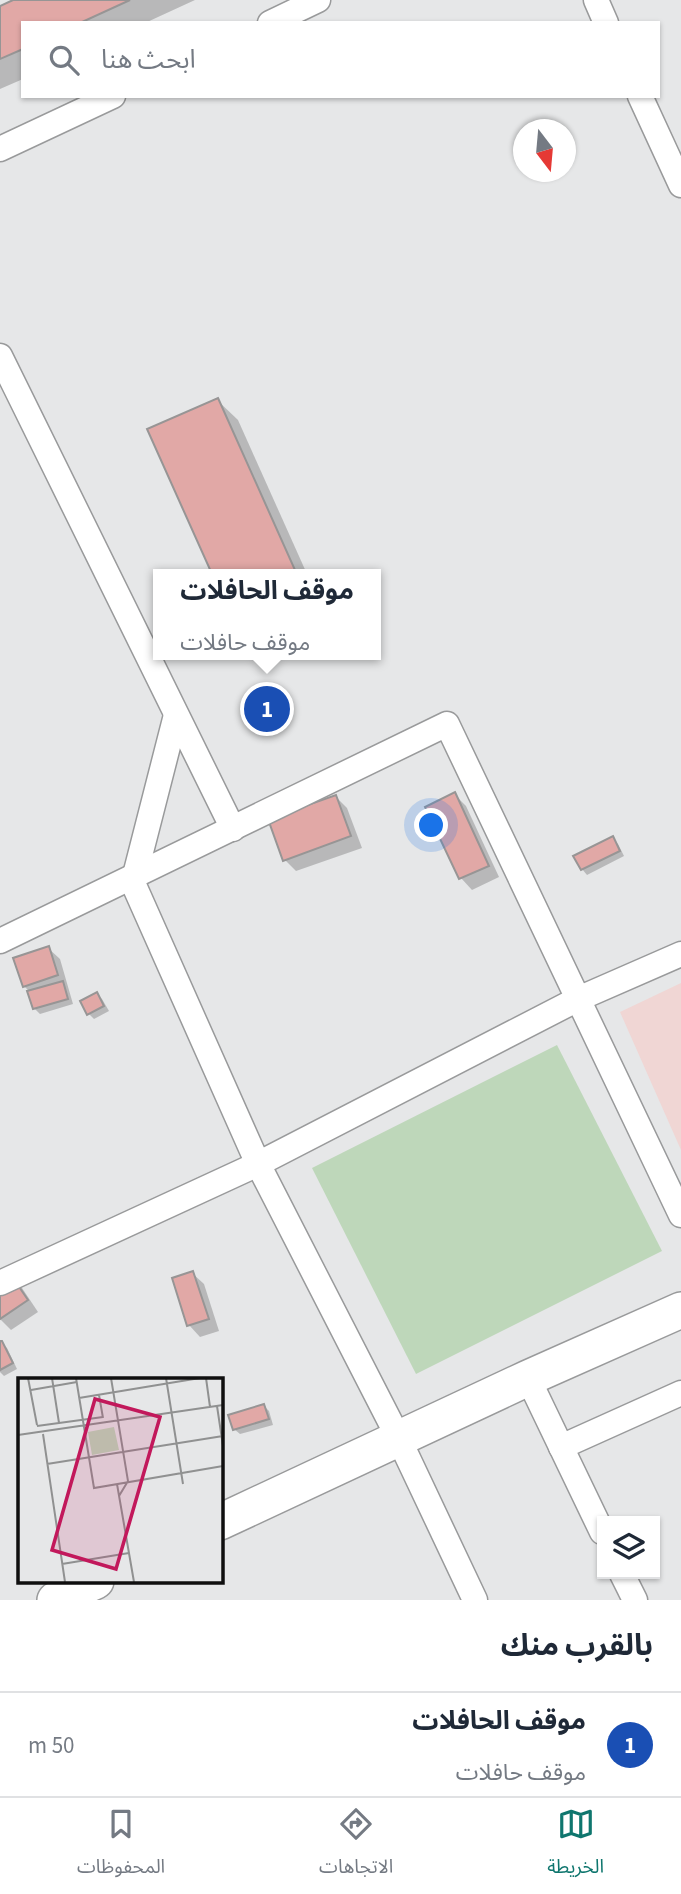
<!DOCTYPE html>
<html lang="ar">
<meta charset="utf-8">
<style>
:root{--surface:#fff;--page:#f2f2f3;--text:#1f2937;--muted:#747a83;--line:#e0e1e3;--accent:#0f766e}
body{margin:0;font-family:"Source Sans 3","Noto Sans Arabic",sans-serif;background:var(--page);color:var(--text);direction:rtl}
.controls{position:absolute;right:21px;bottom:21px;display:grid;overflow:hidden;border-radius:0px;box-shadow:0 2px 5px #0004}
.controls button{width:63px;height:63px;display:grid;place-items:center;padding:0;border:0;border-bottom:2px solid var(--line);background:var(--surface);color:var(--text);font:35px sans-serif}
.compass{position:absolute;left:513px;top:119px;width:63px;height:63px;border-radius:50%;background:var(--surface);box-shadow:0 2px 5px #0004;rotate:164deg}
.you{position:absolute;left:432px;top:826px;width:24px;height:24px;margin:-18px;border:5px solid #fff;border-radius:50%;background:#1a73e8;box-shadow:0 0 0 10px #1a73e833}
.badge{display:grid;place-items:center;width:46px;height:46px;border-radius:50%;background:var(--accent);color:#fff;font-size:23px;font-weight:700}
.pin{position:absolute;translate:-50% -50%;border:4px solid #fff;box-shadow:0 2px 7px #0006}
.popup{position:absolute;left:153px;top:569px;width:228px;height:91px;box-sizing:border-box;display:grid;place-content:center;border-radius:0px;background:var(--surface);filter:drop-shadow(0 2px 5px #0005);font-size:23px;white-space:nowrap;color:var(--muted)}
.popup b{font-size:26px;color:var(--text)}
.popup::after{content:'';position:absolute;left:50%;top:100%;margin-left:-14px;border:14px solid transparent;border-top-color:var(--surface)}
.list{margin:0;padding:0;list-style:none}
h2{display:flex;justify-content:space-between;align-items:center;height:91px;margin:0;padding:0 28px;font-size:30px}
h2 small{font-size:23px;font-weight:400;color:var(--muted)}
.list li{display:grid;grid-template-columns:46px 1fr auto;gap:21px;align-items:center;box-sizing:border-box;height:105px;padding:0 28px;border-top:2px solid var(--line)}
.list b{display:block;font-size:26px;white-space:nowrap}
.list p{margin:0;font-size:23px;white-space:nowrap;color:var(--muted)}
.list em{font-size:23px;font-style:normal;color:var(--muted)}
.icon{flex:none;width:38px;height:38px;fill:none;stroke:currentColor;stroke-width:2;stroke-linecap:round;stroke-linejoin:round}
.map{position:relative;flex:none;width:681px;height:1600px;overflow:hidden;direction:ltr}
.search{position:absolute;background:var(--surface);box-shadow:0 2px 5px #0004;left:21px;right:21px;top:21px;height:77px;display:flex;align-items:center;gap:18px;box-sizing:border-box;padding:0 24px;border-radius:0px;color:var(--muted);font-size:26px}
.sheet{height:196px;background:var(--surface)}
nav{display:flex;justify-content:space-around;align-items:center;box-sizing:border-box;height:98px;border-top:2px solid var(--line);background:var(--surface);font-size:19px;color:var(--muted)}
nav a{display:grid;justify-items:center;gap:4px}
nav .on{color:var(--accent)}
.map>svg:first-child{display:block}
.education{fill:#f0d6d4}
.green{fill:#bed7ba}
.shadow{fill:#0003}
.building{fill:#e1a8a6;stroke:#979595;stroke-width:2}
.lines{fill:none;stroke-linecap:round;stroke-linejoin:round}
.street-casing{stroke:#999a9b;stroke-width:27}
.secondary-casing{stroke:#999a9b;stroke-width:38}
.street{stroke:#fff;stroke-width:24}
.secondary{stroke:#fff;stroke-width:35}
.inset-road{fill:none;stroke:#909191;stroke-width:2}
.view{fill:#c2185b;fill-opacity:0.15;stroke:#c2185b;stroke-width:3.5}
.inset-edge{fill:none;stroke:#0f0f0f;stroke-width:3.5}
</style>
<div class="map">
<svg width="681" height="1600" viewBox="0 0 681 1600">
<rect width="100%" height="100%" fill="#e6e7e8"/>
<!-- education -->
<path class="education" d="M681 983V1150L620 1012Z"/>
<!-- green -->
<path class="green" d="M557 1045 662 1251 416 1374 312 1168Z"/>
<!-- shadow -->
<g class="shadow">
<path d="M18 0H195L145 23H23V79L0 89V8Z"/>
<path d="M217 400 238 420 307 574H214L149 430Z"/>
<path d="M454 794 466 806 499 877 472 890 461 878 427 807Z"/>
<path d="M336 797 347 808 362 848 296 871 285 860Z"/>
<path d="M612 839 618 844 624 856 587 875 582 869Z"/>
<path d="M48 948 60 959 73 1004 40 1014 34 1008 29 991 24 986Z"/>
<path d="M96 994 102 999 109 1011 94 1019 89 1014Z"/>
<path d="M192 1273 204 1284 219 1331 200 1337 189 1325Z"/>
<path d="M20 1285 38 1312 11 1330 0 1319Z"/>
<path d="M0 1343 7 1348 17 1369 4 1376 0 1372Z"/>
<path d="M264 1406 269 1411 273 1425 240 1434 234 1429Z"/>
</g>
<!-- building -->
<g class="building">
<path d="M13 0H130L80 23H23V49L0 59V6Z"/>
<path d="M218 398 295 570 287 574H212L147 429Z"/>
<path d="M455 792 489 866 459 879 425 807Z"/>
<path d="M336 795 351 836 283 861 268 819Z"/>
<path d="M613 836 620 851 581 870 573 856Z"/>
<path d="M49 946 58 975 23 987 13 958Z"/>
<path d="M63 981 68 999 33 1009 27 991Z"/>
<path d="M97 992 104 1006 87 1015 80 1001Z"/>
<path d="M193 1271 209 1319 187 1326 172 1278Z"/>
<path d="M9 1272 28 1300 0 1319V1278Z"/>
<path d="M0 1341H2L13 1363 0 1370Z"/>
<path d="M264 1404 269 1419 233 1430 228 1415Z"/>
</g>
<g class="lines">
<defs>
<g id="street">
<path d="M596 0 606 23"/>
<path d="M270 23 318 0"/>
<path d="M640 96 681 185"/>
<path d="M0 149 113 96"/>
<path d="M0 356 233 829"/>
<path d="M176 715 133 883 258 1164 398 1437 475 1600"/>
<path d="M0 941 447 724 681 1215"/>
<path d="M0 1283 258 1164 578 999 681 954"/>
<path d="M528 1378 602 1532"/>
<path d="M561 1447 681 1393"/>
<path d="M622 1574 635 1600"/>
</g>
<g id="secondary">
<path d="M220 1522 528 1378 681 1310"/>
<path d="M55 1600 96 1581"/>
</g>
</defs>
<!-- street casing -->
<use href="#street" class="street-casing"/>
<!-- secondary casing -->
<use href="#secondary" class="secondary-casing"/>
<!-- street -->
<use href="#street" class="street"/>
<!-- secondary -->
<use href="#secondary" class="secondary"/>
</g>
<!-- overview -->
<g transform="translate(18 1378)">
<rect width="205" height="205" fill="#e6e7e8"/>
<path d="M96 49 101 72 74 77 70 54Z" fill="#bed7ba"/>
<path class="inset-road" d="M10 0 19 47M34 0 41 45M58 0 76 110 205 88M93 0 110 103 101 118M148 0 165 106M188 0 192 29M13 12 59 4M81 17 85 40M61 20 182 0M199 28 205 68M19 48 85 39M25 56 47 204M0 57 205 27M29 86 205 58M99 106 116 204M44 186 111 175"/>
<path class="view" d="M77 21 142 39 98 191 34 172Z"/>
<rect width="205" height="205" class="inset-edge"/>
</g>
</svg>
<div class="controls">
<button><svg class="icon" aria-label="layers" viewBox="0 0 24 24"><path d="M12 4l9 5-9 5-9-5zM3 14l9 5 9-5"/></svg></button>
</div>
<svg class="compass" viewBox="-18 -18 36 36"><path d="M0-13l5 13h-10z" fill="#e53935"/><path d="M0 13l5-13h-10z" fill="#747a83"/></svg>
<div class="you"></div>
<div class="pin badge" style="left:267px;top:709px;background:#1a4fb4">1</div>
<div class="popup"><b>موقف الحافلات</b>موقف حافلات</div>
<div class="search"><svg class="icon" aria-label="search" viewBox="0 0 24 24"><circle cx="10" cy="10" r="6"/><path d="M15 15l6 6"/></svg>ابحث هنا</div>
</div>
<section class="sheet">
<h2>بالقرب منك<small></small></h2>
<ul class="list">
<li><span class="badge" style="background:#1a4fb4">1</span><div><b>موقف الحافلات</b><p>موقف حافلات</p></div><em>50 m</em></li>
</ul>
</section>
<nav>
<a class="on"><svg class="icon" aria-label="map" viewBox="0 0 24 24"><path d="M3 6l6-2 6 2 6-2v14l-6 2-6-2-6 2zM9 4v14M15 6v14"/></svg>الخريطة</a>
<a><svg class="icon" aria-label="directions" viewBox="0 0 24 24"><path d="M12 3l9 9-9 9-9-9zM9 14v-3h6M13 9l2 2-2 2"/></svg>الاتجاهات</a>
<a><svg class="icon" aria-label="saved" viewBox="0 0 24 24"><path d="M7 4h10v16l-5-4-5 4z"/></svg>المحفوظات</a>
</nav>
